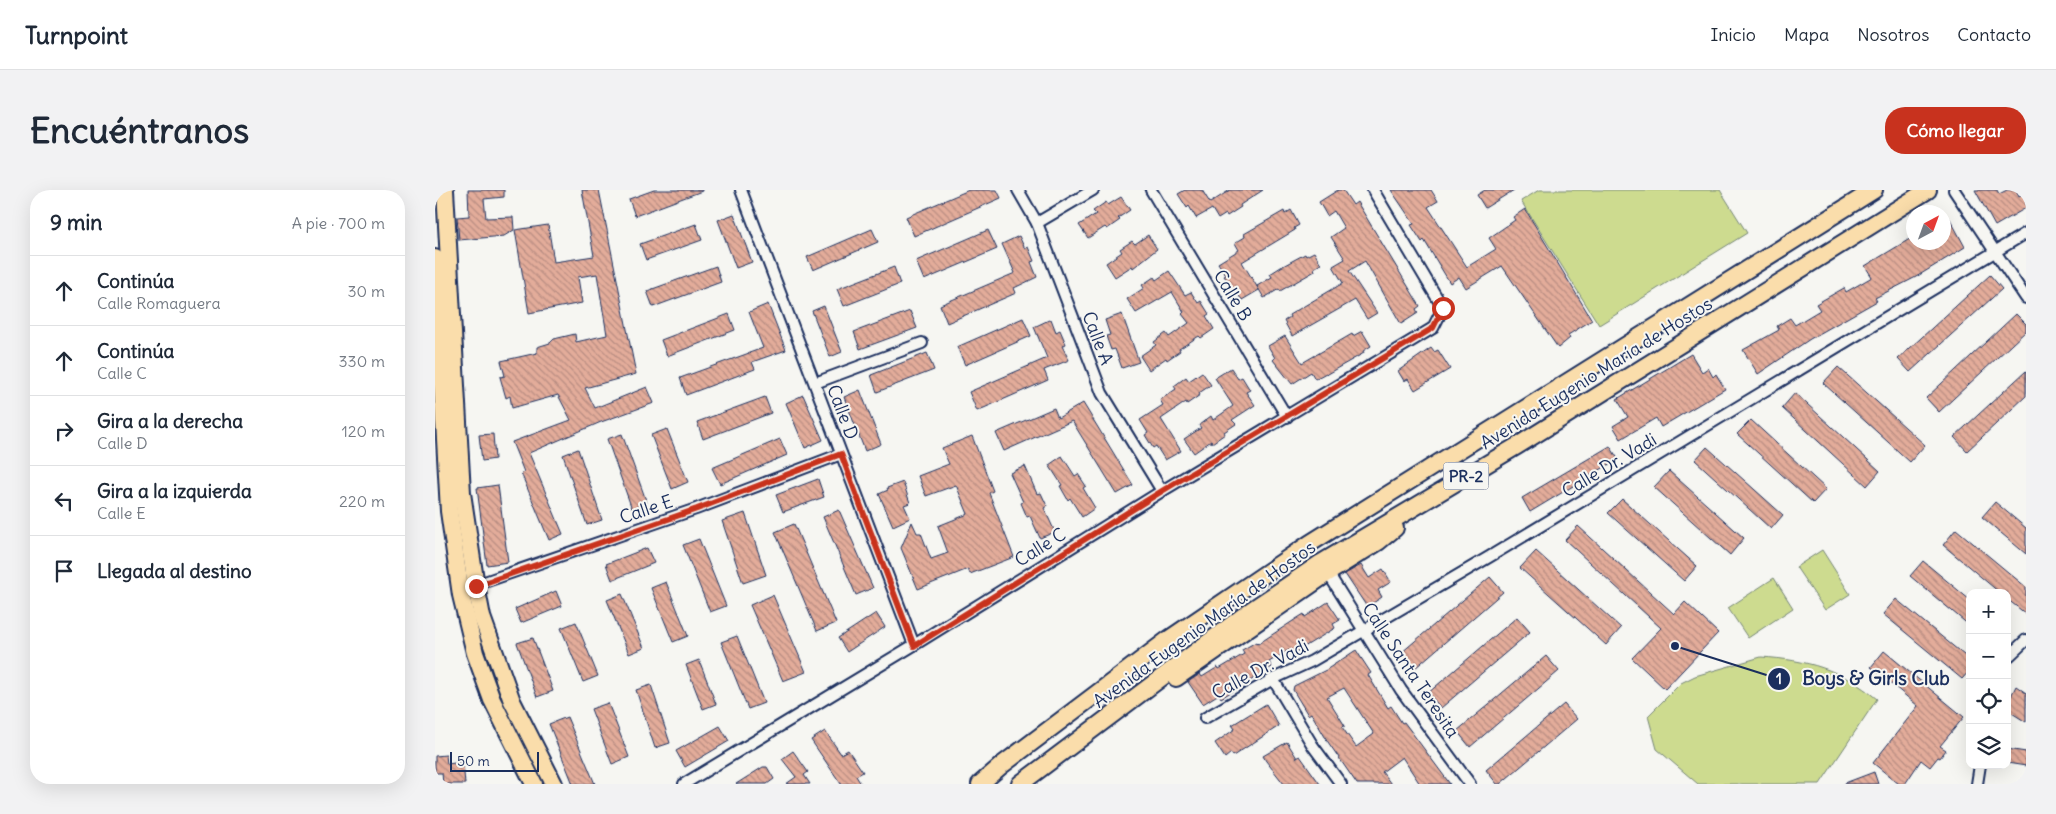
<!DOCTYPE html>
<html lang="es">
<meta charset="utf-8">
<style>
:root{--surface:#fff;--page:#f2f2f3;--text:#1f2937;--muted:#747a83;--line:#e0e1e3;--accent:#c8321e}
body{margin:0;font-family:Delius,sans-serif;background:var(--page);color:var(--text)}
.controls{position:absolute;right:15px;bottom:15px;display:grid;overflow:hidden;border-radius:10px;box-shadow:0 5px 20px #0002}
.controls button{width:45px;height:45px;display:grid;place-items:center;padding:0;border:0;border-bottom:1px solid var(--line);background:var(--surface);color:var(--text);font:25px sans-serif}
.compass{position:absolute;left:1471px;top:15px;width:45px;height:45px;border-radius:50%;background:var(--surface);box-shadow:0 5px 20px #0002;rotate:41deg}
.scale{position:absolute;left:15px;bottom:12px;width:89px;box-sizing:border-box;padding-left:5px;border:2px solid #1b2f5e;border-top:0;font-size:14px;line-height:18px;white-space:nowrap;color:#1b2f5e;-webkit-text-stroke:4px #f6f6f2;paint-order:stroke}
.stop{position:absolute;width:15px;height:15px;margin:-11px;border:4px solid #c8321e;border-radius:50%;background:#fff}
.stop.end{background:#c8321e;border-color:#fff;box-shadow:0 1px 5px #0008}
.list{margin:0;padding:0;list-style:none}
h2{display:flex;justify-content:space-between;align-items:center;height:65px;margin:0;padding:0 20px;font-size:21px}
h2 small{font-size:16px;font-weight:400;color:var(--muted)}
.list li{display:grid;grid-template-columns:32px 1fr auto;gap:15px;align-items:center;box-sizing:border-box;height:70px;padding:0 20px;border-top:1px solid var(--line)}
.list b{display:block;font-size:19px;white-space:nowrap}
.list p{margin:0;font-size:16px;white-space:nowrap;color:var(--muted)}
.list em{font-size:16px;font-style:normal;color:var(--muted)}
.icon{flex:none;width:28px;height:28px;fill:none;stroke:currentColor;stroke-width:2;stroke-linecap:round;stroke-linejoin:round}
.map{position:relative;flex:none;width:1591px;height:594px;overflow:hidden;border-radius:20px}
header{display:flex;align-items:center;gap:30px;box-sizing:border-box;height:70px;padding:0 25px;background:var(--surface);border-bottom:1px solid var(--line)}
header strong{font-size:24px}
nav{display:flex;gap:28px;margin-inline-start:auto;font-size:18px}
.intro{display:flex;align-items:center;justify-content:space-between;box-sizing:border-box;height:120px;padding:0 30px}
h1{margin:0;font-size:35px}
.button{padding:12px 22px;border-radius:20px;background:var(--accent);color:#fff;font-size:18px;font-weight:700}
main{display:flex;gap:30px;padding:0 30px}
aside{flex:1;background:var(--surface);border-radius:20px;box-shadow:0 5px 20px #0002}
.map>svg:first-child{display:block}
.green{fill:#cddb8f;stroke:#748576}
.building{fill:url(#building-back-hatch);stroke:#1b2f5e;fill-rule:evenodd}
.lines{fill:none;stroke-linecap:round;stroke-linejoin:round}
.minor-casing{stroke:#1b2f5e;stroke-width:14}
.primary-casing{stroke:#1b2f5e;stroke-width:20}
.trunk-casing{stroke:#1b2f5e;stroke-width:20}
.minor{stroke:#f6f6f2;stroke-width:10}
.primary{stroke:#faddab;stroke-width:16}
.trunk{stroke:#faddab;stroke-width:16}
.route{stroke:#c8321e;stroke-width:6}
.labels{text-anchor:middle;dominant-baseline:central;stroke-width:4;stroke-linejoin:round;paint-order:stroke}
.shield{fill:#f6f6f2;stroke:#5d6b8a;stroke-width:1}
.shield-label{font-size:16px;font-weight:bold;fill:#1b2f5e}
.street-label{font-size:18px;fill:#1b2f5e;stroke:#f6f6f2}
.leader{fill:none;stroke:#1b2f5e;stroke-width:2}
.callout-dot{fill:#1b2f5e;stroke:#f6f6f2;stroke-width:2}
.mark-label{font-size:15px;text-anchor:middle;font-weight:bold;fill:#fff}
.callout-label{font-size:19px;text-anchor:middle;font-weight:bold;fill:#1b2f5e;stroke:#f6f6f2;stroke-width:4;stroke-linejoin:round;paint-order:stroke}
</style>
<header>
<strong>Turnpoint</strong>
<nav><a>Inicio</a><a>Mapa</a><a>Nosotros</a><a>Contacto</a></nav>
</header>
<div class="intro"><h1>Encuéntranos</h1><a class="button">Cómo llegar</a></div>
<main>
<aside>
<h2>9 min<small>A pie · 700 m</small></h2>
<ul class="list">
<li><svg class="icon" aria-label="ahead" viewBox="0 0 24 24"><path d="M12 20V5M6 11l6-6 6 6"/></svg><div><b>Continúa</b><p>Calle Romaguera</p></div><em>30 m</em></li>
<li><svg class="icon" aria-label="ahead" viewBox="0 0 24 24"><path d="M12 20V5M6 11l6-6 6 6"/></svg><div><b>Continúa</b><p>Calle C</p></div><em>330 m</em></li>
<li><svg class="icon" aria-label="right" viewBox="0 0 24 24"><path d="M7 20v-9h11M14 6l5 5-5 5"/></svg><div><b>Gira a la derecha</b><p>Calle D</p></div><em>120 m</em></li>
<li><svg class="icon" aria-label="left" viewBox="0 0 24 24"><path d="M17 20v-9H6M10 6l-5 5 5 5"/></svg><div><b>Gira a la izquierda</b><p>Calle E</p></div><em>220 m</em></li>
<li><svg class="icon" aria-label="arrive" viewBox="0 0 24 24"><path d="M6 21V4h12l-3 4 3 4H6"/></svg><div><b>Llegada al destino</b></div></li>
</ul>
</aside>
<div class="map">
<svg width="1591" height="594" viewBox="0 0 1591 594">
<defs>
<pattern id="building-back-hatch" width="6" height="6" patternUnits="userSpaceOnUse" patternTransform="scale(1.25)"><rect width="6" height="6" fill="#e3ac9a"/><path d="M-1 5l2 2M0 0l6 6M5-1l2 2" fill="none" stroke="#b78c81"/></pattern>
</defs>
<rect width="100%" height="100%" fill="#f6f6f2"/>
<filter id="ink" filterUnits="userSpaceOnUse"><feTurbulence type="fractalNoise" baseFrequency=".02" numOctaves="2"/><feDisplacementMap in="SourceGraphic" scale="10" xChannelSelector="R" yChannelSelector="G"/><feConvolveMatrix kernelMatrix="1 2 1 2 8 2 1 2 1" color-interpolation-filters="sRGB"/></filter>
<g filter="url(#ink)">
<!-- green -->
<g class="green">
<path d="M1104 0H1285L1312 43 1164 135 1086 11Z"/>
<path d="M1387 360 1415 404 1390 420 1361 377Z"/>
<path d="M1339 388 1358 418 1313 448 1293 418Z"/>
<path d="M1326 467C1372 470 1406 479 1442 509L1385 594H1263L1222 559 1213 526 1246 493 1260 486Z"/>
</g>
<!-- building -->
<g class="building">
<path d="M33 0H69V7L49 9 51 28 78 27 79 40 69 46 24 50 22 27 34 26Z"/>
<path d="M147 0H164L201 184 150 198 160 218 212 197 219 213 166 232 94 263 128 344 114 350 86 283 89 282 77 252 136 230 123 205 77 218 75 206 71 208 65 187 70 186 66 171 102 163V157L115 153 119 149 140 144 141 152 172 145 162 84 143 87 147 113 94 123 80 40 113 35 119 72 159 66Z"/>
<path d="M219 0H267V1L200 26 194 9Z"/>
<path d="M534 0H562L566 8 479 46 471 27Z"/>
<path d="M750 0H767L775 13 795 0H828L805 15 806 17 792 26 791 24 783 29 777 19 761 28 754 16 752 18 743 4Z"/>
<path d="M903 0H908L918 15 922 12 985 116 981 119 983 123 966 134 930 71 914 81 942 123 932 129 920 110 857 146 849 131 855 127 854 125 908 93 898 76 910 69 896 47 909 38 899 21 892 26 884 12Z"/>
<path d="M956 0H996L1003 11 993 17 1032 77 1061 59 1054 48 1080 30 1078 27 1090 19 1157 130 1133 145 1135 148 1123 158 1067 76 1031 98 1024 87 1015 93 989 50 987 52 976 35 979 34Z"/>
<path d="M1050 0H1079L1050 18 1042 5Z"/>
<path d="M1540 0H1562L1564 4 1572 0H1581L1584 6 1591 2V18L1560 36Z"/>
<path d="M686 7 695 20 683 28 685 30 672 39 670 37 653 48 644 35 661 24 658 21 671 12 673 15Z"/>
<path d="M856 20 864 35 859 38 860 40 807 72 824 100 807 110 789 86 791 85 783 73 804 60 800 53 810 47 809 44 849 21 850 24Z"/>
<path d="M299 24 317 72 301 78 283 30Z"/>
<path d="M1515 29 1530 57 1481 87 1440 108 1442 111 1375 149 1323 184 1308 160 1344 140 1342 136 1355 128 1360 135 1385 120 1381 114 1409 98 1411 102 1437 87 1430 76 1478 47V52H1508V33Z"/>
<path d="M261 34 267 50 211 70 205 54Z"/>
<path d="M437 39 443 52 378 80 372 67Z"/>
<path d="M553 40 562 59 489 90 481 71Z"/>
<path d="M713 45 722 59 698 78 697 76 680 87 671 73 687 62 685 59 697 51 700 54Z"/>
<path d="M584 46 590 59 593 57 599 71 596 72 602 87 579 98 581 103 512 133 505 115 580 83 567 54Z"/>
<path d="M879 62 886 74 879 78 880 81 845 101 844 99 829 108 822 96 837 87 835 84 846 77 870 64 871 66Z"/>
<path d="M281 76 286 92 218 117 212 101Z"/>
<path d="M459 77 465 94 409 116 402 99Z"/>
<path d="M734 81 750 105 756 102 763 113 766 111 774 124 771 126 779 139 766 148 764 146 744 159 745 161 732 170 731 168 714 180 705 166 721 155 719 152 731 143 734 147 754 133 747 124 749 122 737 102 701 123 692 109 709 98 707 95 719 87 721 90Z"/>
<path d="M1555 85 1567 99 1475 182 1463 169Z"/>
<path d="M333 114 351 160 317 172 320 179 251 205 245 188 328 158 314 122Z"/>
<path d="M389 116 407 162 395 167 377 121Z"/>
<path d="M475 121 482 138 425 159 419 142Z"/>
<path d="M294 124 300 140 232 166 226 150Z"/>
<path d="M687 124 704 172 687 178 680 159 676 160 671 146 675 145 670 130Z"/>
<path d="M1581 124 1591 134V141L1504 222 1491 208Z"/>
<path d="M588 128 596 146 530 175 522 157Z"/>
<path d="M616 129 621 142 625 140 631 154 627 156 634 170 609 180 613 190 542 221 534 202 612 168 599 137Z"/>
<path d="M927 141 936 156 928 161 929 163 892 184 891 183 880 189 876 182 857 194 838 170 840 168 833 156 850 146 867 173 917 144 918 146Z"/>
<path d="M996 158 999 162 1003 160 1015 179 980 200 973 189 969 191 963 181Z"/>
<path d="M492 163 499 180 442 202 436 185Z"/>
<path d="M1256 164 1267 182 1273 178 1278 187 1281 184 1290 199 1226 237 1221 228 1186 249 1178 236 1193 227 1182 209Z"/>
<path d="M1403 177 1490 255 1475 272 1388 193Z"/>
<path d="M796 178 803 189 807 187 815 200 811 202 820 215 797 230 801 234 789 242 790 244 777 253 776 251 759 263 749 249 766 238 764 235 776 226 778 230 798 216 780 188Z"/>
<path d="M1591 181V206L1532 261 1519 247Z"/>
<path d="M767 182 776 195 764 203 765 205 752 214 751 212 726 229 746 261 730 270 721 256 718 258 710 245 713 243 705 230 728 215 725 210 741 199 739 196 751 187 754 191Z"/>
<path d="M425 200 446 254 430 261 409 207Z"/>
<path d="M1360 203 1445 281 1432 296 1347 218Z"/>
<path d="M368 205 388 250 370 258 351 213Z"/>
<path d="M330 207 336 223 268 249 262 232Z"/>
<path d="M648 213 698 295 682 304 637 231 569 261 561 243 619 218 623 228Z"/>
<path d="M1316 230 1391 299 1378 313 1302 244Z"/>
<path d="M232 239 253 292 237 299 216 245Z"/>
<path d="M58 244 60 269 47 271 44 245Z"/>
<path d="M187 244 212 313 197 319 172 249Z"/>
<path d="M537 246 558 301 554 303 579 367 535 384 533 379 483 399 466 358 477 332 482 343H486L496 369 513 363 503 336 533 324 521 295 491 306 483 286 514 274 507 258Z"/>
<path d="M345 249 352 265 285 294 277 278Z"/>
<path d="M1175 256 1183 269 1095 322 1087 308Z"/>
<path d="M1272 257 1348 325 1336 339 1260 270Z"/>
<path d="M143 259 167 330 152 335 128 265Z"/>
<path d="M627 266 640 286 643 284 651 296 648 298 660 318 647 327 635 308 633 310 625 296 627 295 614 275Z"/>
<path d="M590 276 602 304 606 303 612 316 609 318 620 342 605 348 595 326 592 327 586 313 588 312 575 283Z"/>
<path d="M1234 281 1309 348 1295 365 1219 297Z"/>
<path d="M383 289 389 307 348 322 341 305Z"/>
<path d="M468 292 475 313 469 315 475 328 458 336 444 304 453 300 452 298Z"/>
<path d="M63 295 73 372 52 375 42 298Z"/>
<path d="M1187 309 1262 376 1249 391 1173 323Z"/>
<path d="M1560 312 1591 338V364L1547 327Z"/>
<path d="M404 320 438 398 421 405 388 327Z"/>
<path d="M310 323 331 385 308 393 287 331Z"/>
<path d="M359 334 401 433 382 441 340 342Z"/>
<path d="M1143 336 1239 424 1250 412 1283 443 1230 499 1197 468 1226 438 1130 350Z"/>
<path d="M1521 339 1591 397V424L1572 409V403H1565L1508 355Z"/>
<path d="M264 349 291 416 275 422 248 355Z"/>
<path d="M212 358 219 373 177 390 171 374Z"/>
<path d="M1101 361 1186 438 1171 455 1085 378Z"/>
<path d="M1488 371 1535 410V436L1475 386Z"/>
<path d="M926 375 934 388 948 379 956 392 943 400 947 407 932 417 910 384Z"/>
<path d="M1055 387 1068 402 979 479 966 463Z"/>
<path d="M231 392 253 446 238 452 216 398Z"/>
<path d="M121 401 127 416 86 433 80 419Z"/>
<path d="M187 404 209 458 194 464 172 410Z"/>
<path d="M338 405 371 482 348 491 315 415Z"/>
<path d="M1461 409 1535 470V480L1527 489 1448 424Z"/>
<path d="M893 412 905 430 898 434 900 438 856 465 854 460 834 472 837 477 818 489 786 508 784 504 768 514 753 492 765 484 767 487 783 477 784 479 809 464 807 460 821 452 823 454 861 429 869 424 870 427Z"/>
<path d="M441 423 450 437 412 462 403 448Z"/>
<path d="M1082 427 1095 442 1006 518 993 503Z"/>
<path d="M141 432 163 486 148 492 126 438Z"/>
<path d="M302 446 329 513 313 519 286 452Z"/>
<path d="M98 448 118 501 102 507 82 453Z"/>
<path d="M921 460 936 483 933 485 953 518 956 516 967 533 969 532 975 540 1015 594H985L967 567 947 582 956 594H922L893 552 876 523 873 525 858 500 859 496 891 480ZM909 498 939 544 921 557 907 537 910 536 892 507Z"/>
<path d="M1449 461 1529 527 1505 556 1511 560 1505 568 1503 567 1495 577 1486 570 1470 594H1464L1438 573 1483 516 1436 477Z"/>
<path d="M1111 466 1124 481 1035 557 1022 541Z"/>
<path d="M264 470 281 514 268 519 251 475Z"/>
<path d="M216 495 235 553 220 558 201 500Z"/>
<path d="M1581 496 1591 503V532L1572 520 1573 512Z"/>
<path d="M173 513 194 567 177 574 156 519Z"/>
<path d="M831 514 844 536 798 566 796 563 790 568 780 553 800 539 797 535Z"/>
<path d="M1129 514 1142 529 1065 594H1062L1051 580Z"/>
<path d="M132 527 160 594H138L114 534Z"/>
<path d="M285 536 294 551 250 577 241 561Z"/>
<path d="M390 541 406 564 413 560 428 582 421 586 426 594H406L376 550Z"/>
<path d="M852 552 862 568 865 566 885 594H849L831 571 828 566Z"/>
<path d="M1572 559 1591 562V576L1572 573Z"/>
<path d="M358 561 373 582 369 585 375 594H351L361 587 347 569Z"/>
<path d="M11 565 12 574 28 572 30 594H8L7 583H0V566Z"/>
<path d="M328 577H332L339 589 332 594H301Z"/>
<path d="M1439 582 1443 594H1410V593Z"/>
</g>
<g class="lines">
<defs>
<g id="minor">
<path d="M306 0 479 455"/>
<path d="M583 0 602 33 667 203 727 301"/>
<path d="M716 0 852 227"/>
<path d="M1519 0 1591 108"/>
<path d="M602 33 658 0"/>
<path d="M380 193 487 153"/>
<path d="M893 383 966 500 1035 594"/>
<path d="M35 397 261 319 406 264"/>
<path d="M1572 468 1591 450"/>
<path d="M838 489 878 556 906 594"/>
<path d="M770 528 838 489 877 471 1054 367 1591 43"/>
<path d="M249 594 479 455 727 301 998 138 1008 118 938 0"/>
<path d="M1542 594 1545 575"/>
</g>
<g id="primary">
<path d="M10 0 27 303 41 396 47 427 77 511 119 594"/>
<path d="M0 68 14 321 26 405 40 463 57 510 99 594"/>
</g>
<g id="trunk">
<path d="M741 488 893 383 943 352 960 338"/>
<path d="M545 594 567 575 734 449 874 354 1439 0"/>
<path d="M585 594 815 421 886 373 1082 256 1493 0"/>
</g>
</defs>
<!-- minor casing -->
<use href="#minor" class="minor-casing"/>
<!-- primary casing -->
<use href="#primary" class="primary-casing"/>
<!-- trunk casing -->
<use href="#trunk" class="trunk-casing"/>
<!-- minor -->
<use href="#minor" class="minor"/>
<!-- primary -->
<use href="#primary" class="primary"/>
<!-- trunk -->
<use href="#trunk" class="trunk"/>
</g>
</g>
<g class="lines" filter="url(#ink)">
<!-- route -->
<path class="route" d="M41 396 262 319 406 264 479 456 727 301 998 138 1008 118"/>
</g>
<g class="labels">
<!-- shield labels -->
<rect class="shield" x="1008.5" y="272.5" width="45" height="27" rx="4"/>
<g class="shield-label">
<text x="1031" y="286">PR-2</text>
</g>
<!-- street labels -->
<g class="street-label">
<text transform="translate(798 105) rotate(59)">Calle B</text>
<text transform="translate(663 148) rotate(69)">Calle A</text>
<text transform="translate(1161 183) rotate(-32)">Avenida Eugenio María de Hostos</text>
<text transform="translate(408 222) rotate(69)">Calle D</text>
<text transform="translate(1174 275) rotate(-31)">Calle Dr. Vadi</text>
<text transform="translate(211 319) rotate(-19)">Calle E</text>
<text transform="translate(605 357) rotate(-32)">Calle C</text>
<text transform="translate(769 434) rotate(-36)">Avenida Eugenio María de Hostos</text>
<text transform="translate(825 479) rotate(-28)">Calle Dr. Vadi</text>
<text transform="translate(976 480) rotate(56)">Calle Santa Teresita</text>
</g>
</g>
<!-- callouts -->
<path class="leader" d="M1240 456L1344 489"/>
<g class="callout-dot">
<circle cx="1240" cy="456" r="5"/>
<circle cx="1344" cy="489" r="12"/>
</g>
<g class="mark-label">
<text x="1344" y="494">1</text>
</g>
<g class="callout-label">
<text x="1441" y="495">Boys &amp; Girls Club</text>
</g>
</svg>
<div class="controls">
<button>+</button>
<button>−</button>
<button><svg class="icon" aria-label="locate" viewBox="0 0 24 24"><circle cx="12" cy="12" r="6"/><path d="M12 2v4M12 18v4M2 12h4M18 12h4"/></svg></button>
<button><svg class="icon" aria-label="layers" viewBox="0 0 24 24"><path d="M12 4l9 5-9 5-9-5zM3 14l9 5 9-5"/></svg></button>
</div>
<svg class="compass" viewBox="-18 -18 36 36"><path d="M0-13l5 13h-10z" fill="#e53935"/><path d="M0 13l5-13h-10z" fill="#747a83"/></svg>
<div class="scale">50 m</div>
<div class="stop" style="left:1008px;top:118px"></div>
<div class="stop end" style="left:41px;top:396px"></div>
</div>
</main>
